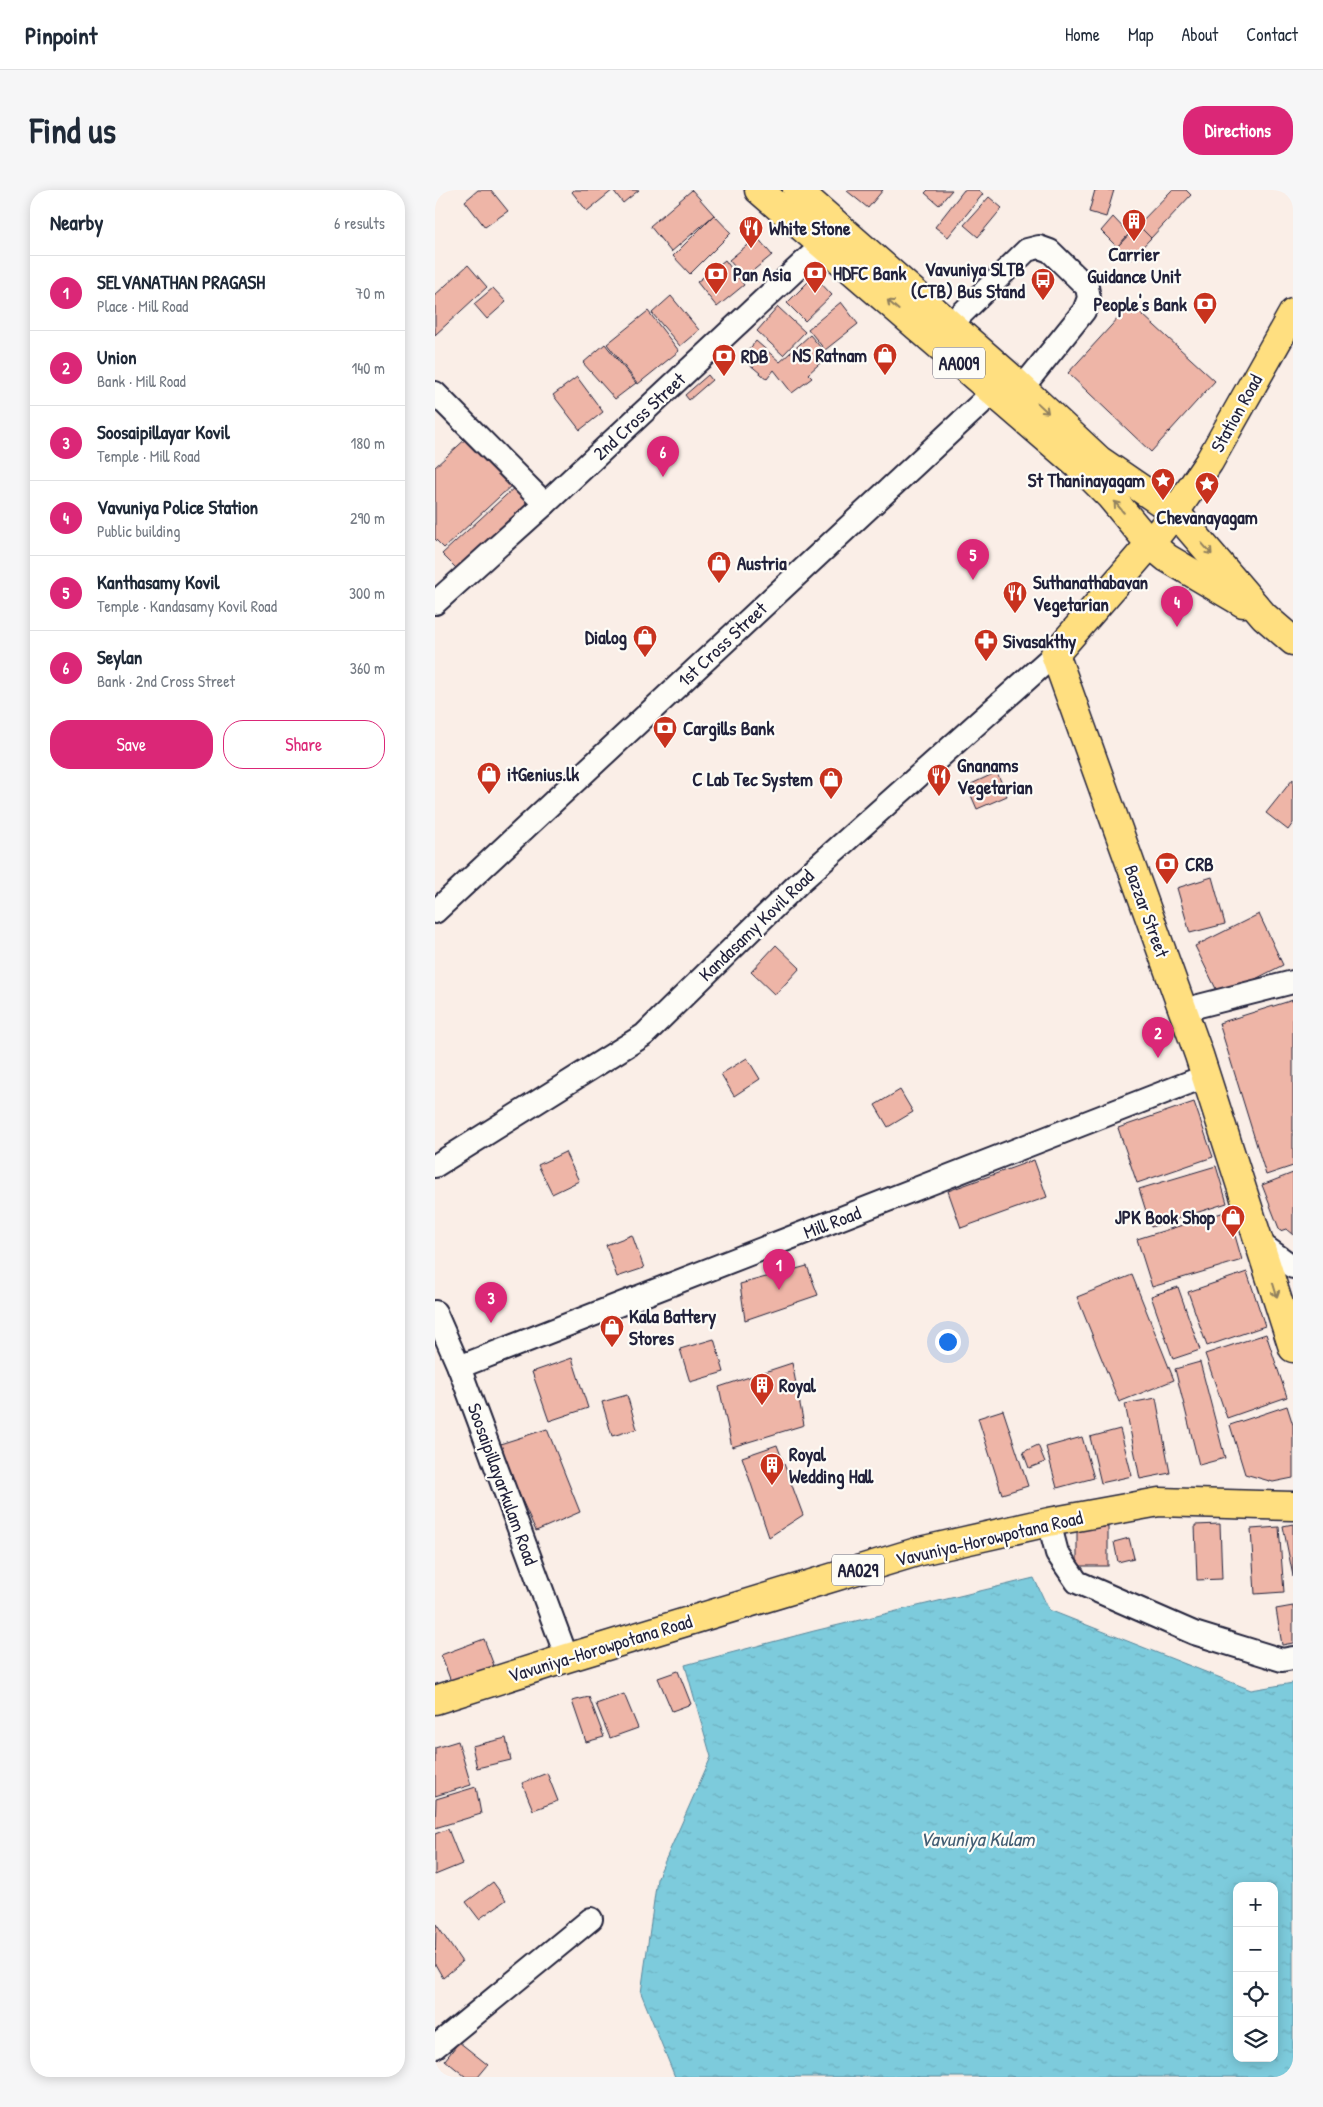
<!DOCTYPE html>
<meta charset="utf-8">
<style>
:root{--surface:#fff;--page:#f6f6f7;--text:#1f2937;--muted:#747a83;--line:#e0e1e3;--accent:#db2777}
body{margin:0;font-family:"Patrick Hand",sans-serif;background:var(--page);color:var(--text)}
.controls{position:absolute;right:15px;bottom:15px;display:grid;overflow:hidden;border-radius:10px;box-shadow:0 2px 12px #0003}
.controls button{width:45px;height:45px;display:grid;place-items:center;padding:0;border:0;border-bottom:1px solid var(--line);background:var(--surface);color:var(--text);font:25px sans-serif}
.you{position:absolute;left:512px;top:1151px;width:18px;height:18px;margin:-12px;border:4px solid #fff;border-radius:50%;background:#1a73e8;box-shadow:0 0 0 8px #1a73e833}
.badge{display:grid;place-items:center;width:32px;height:32px;border-radius:50%;background:var(--accent);color:#fff;font-size:16px;font-weight:700}
.pin{position:absolute;translate:-50% -41px;filter:drop-shadow(0 1px 2px #0008)}
.pin::after{content:'';position:absolute;top:26px;width:18px;height:15px;background:inherit;clip-path:polygon(0 0,100% 0,50% 100%)}
.list{margin:0;padding:0;list-style:none}
h2{display:flex;justify-content:space-between;align-items:center;height:65px;margin:0;padding:0 20px;font-size:21px}
h2 small{font-size:16px;font-weight:400;color:var(--muted)}
.list li{display:grid;grid-template-columns:32px 1fr auto;gap:15px;align-items:center;box-sizing:border-box;height:75px;padding:0 20px;border-top:1px solid var(--line)}
.list b{display:block;font-size:19px;white-space:nowrap}
.list p{margin:0;font-size:16px;white-space:nowrap;color:var(--muted)}
.list em{font-size:16px;font-style:normal;color:var(--muted)}
.actions{display:flex;gap:10px;padding:15px 20px}
.actions a{flex:1;padding:11px 0;border:1px solid var(--accent);border-radius:20px;text-align:center;font-size:18px;color:var(--accent)}
.actions .main{background:var(--accent);color:#fff}
.icon{flex:none;width:28px;height:28px;fill:none;stroke:currentColor;stroke-width:2;stroke-linecap:round;stroke-linejoin:round}
.map{position:relative;flex:none;width:858px;height:1887px;overflow:hidden;border-radius:20px}
header{display:flex;align-items:center;gap:30px;box-sizing:border-box;height:70px;padding:0 25px;background:var(--surface);border-bottom:1px solid var(--line)}
header strong{font-size:24px}
nav{display:flex;gap:28px;margin-inline-start:auto;font-size:18px}
.intro{display:flex;align-items:center;justify-content:space-between;box-sizing:border-box;height:120px;padding:0 30px}
h1{margin:0;font-size:35px}
.button{padding:12px 22px;border-radius:20px;background:var(--accent);color:#fff;font-size:18px;font-weight:700}
main{display:flex;gap:30px;padding:0 30px}
aside{flex:1;background:var(--surface);border-radius:20px;box-shadow:0 2px 12px #0003}
.map>svg:first-child{display:block}
.water{fill:url(#water-ripples);stroke:#59879c;fill-rule:evenodd}
.building{fill:#eeb5a7;stroke:#22223b}
.lines{fill:none;stroke-linecap:round;stroke-linejoin:round}
.minor-casing{stroke:#22223b;stroke-width:26}
.major-casing{stroke:#22223b;stroke-width:31}
.highway-casing{stroke:#22223b;stroke-width:31}
.minor{stroke:#fdfcf7;stroke-width:22}
.major{stroke:#ffdf80;stroke-width:28}
.highway{stroke:#ffdf80;stroke-width:28}
.oneway{stroke:#90805e}
.labels{text-anchor:middle;dominant-baseline:central;stroke-width:4.5;stroke-linejoin:round;paint-order:stroke}
.shield{fill:#fdfcf7;stroke:#646373;stroke-width:1}
.shield-label{font-size:18px;font-weight:bold;fill:#22223b}
.poi-label{font-size:19px;font-weight:bold;fill:#22223b;stroke:#fdfcf7;text-anchor:start}
.street-label{font-size:19px;fill:#22223b;stroke:#fdfcf7}
.water-label{font-size:20px;font-style:italic;fill:#425d73;stroke:#fdfcf7}
</style>
<header>
<strong>Pinpoint</strong>
<nav><a>Home</a><a>Map</a><a>About</a><a>Contact</a></nav>
</header>
<div class="intro"><h1>Find us</h1><a class="button">Directions</a></div>
<main>
<aside>
<h2>Nearby<small>6 results</small></h2>
<ul class="list">
<li><span class="badge">1</span><div><b>SELVANATHAN PRAGASH</b><p>Place · Mill Road</p></div><em>70 m</em></li>
<li><span class="badge">2</span><div><b>Union</b><p>Bank · Mill Road</p></div><em>140 m</em></li>
<li><span class="badge">3</span><div><b>Soosaipillayar Kovil</b><p>Temple · Mill Road</p></div><em>180 m</em></li>
<li><span class="badge">4</span><div><b>Vavuniya Police Station</b><p>Public building</p></div><em>290 m</em></li>
<li><span class="badge">5</span><div><b>Kanthasamy Kovil</b><p>Temple · Kandasamy Kovil Road</p></div><em>300 m</em></li>
<li><span class="badge">6</span><div><b>Seylan</b><p>Bank · 2nd Cross Street</p></div><em>360 m</em></li>
</ul>
<div class="actions"><a class="main">Save</a><a>Share</a></div>
</aside>
<div class="map">
<svg width="858" height="1887" viewBox="0 0 858 1887">
<defs>
<pattern id="water-ripples" width="26" height="14" patternUnits="userSpaceOnUse" patternTransform="scale(1.25)"><rect width="26" height="14" fill="#7dcbdc"/><path d="M2 4q2-2 4 0t4 0M15 11q2-2 4 0t4 0" fill="none" stroke="#6caebe"/></pattern>
</defs>
<rect width="100%" height="100%" fill="#faeee7"/>
<filter id="ink" filterUnits="userSpaceOnUse"><feTurbulence type="fractalNoise" baseFrequency=".02" numOctaves="2"/><feDisplacementMap in="SourceGraphic" scale="10" xChannelSelector="R" yChannelSelector="G"/><feConvolveMatrix kernelMatrix="1 2 1 2 8 2 1 2 1" color-interpolation-filters="sRGB"/></filter>
<g filter="url(#ink)">
<!-- water -->
<path class="water" d="M599 1388 614 1420 816 1500 858 1493V1887H240L206 1803 222 1689 276 1567 250 1475 379 1441ZM802 1696H839V1868H802Z"/>
<!-- building -->
<g class="building">
<path d="M43 0H56L73 21 50 37 30 11Z"/>
<path d="M139 0H204L188 13 178 0 152 21 137 2Z"/>
<path d="M257 0 279 25 236 62 215 36Z"/>
<path d="M413 0H448L433 18 412 1Z"/>
<path d="M493 0H517L504 15 490 3Z"/>
<path d="M529 0H543L548 4 513 47 500 37Z"/>
<path d="M660 0H679L671 27 654 22Z"/>
<path d="M737 0H751L756 5 716 48 703 35Z"/>
<path d="M554 7 567 18 543 47 529 35Z"/>
<path d="M279 25 296 43 255 84 238 66Z"/>
<path d="M678 27 694 44 682 57 666 41Z"/>
<path d="M703 35 716 48 695 70 682 57Z"/>
<path d="M322 47 337 65 309 88 294 70Z"/>
<path d="M290 70 309 95 282 117 262 92Z"/>
<path d="M33 75 52 97 0 145V105Z"/>
<path d="M379 86 397 105 370 131 352 113Z"/>
<path d="M58 98 71 112 52 129 39 114Z"/>
<path d="M236 106 264 140 245 156 217 123Z"/>
<path d="M406 112 423 134 390 160 373 139Z"/>
<path d="M696 114 780 191 716 262 633 183Z"/>
<path d="M343 117 370 142 348 165 322 141Z"/>
<path d="M213 121 244 161 203 194 172 154Z"/>
<path d="M375 145 393 166 373 184 377 188 357 203 339 180 332 189 307 168 321 151 345 172Z"/>
<path d="M170 154 201 193 180 209 148 173Z"/>
<path d="M273 185 277 190 254 210 250 205Z"/>
<path d="M142 187 168 222 145 240 118 205Z"/>
<path d="M34 246 78 294 9 358 0 349V277Z"/>
<path d="M81 296 96 313 23 380 7 364Z"/>
<path d="M562 582 572 606 542 619 532 596Z"/>
<path d="M858 589V633L853 640 831 623Z"/>
<path d="M777 687 790 734 755 743 742 698Z"/>
<path d="M824 724 848 775 785 807 760 756Z"/>
<path d="M341 755 365 778 340 805 316 782Z"/>
<path d="M858 810V976L831 985 784 833Z"/>
<path d="M312 868 325 889 299 906 286 884Z"/>
<path d="M465 900 478 922 453 937 440 915Z"/>
<path d="M759 912 778 967 702 993 683 938Z"/>
<path d="M130 962 144 991 117 1004 103 975Z"/>
<path d="M599 970 612 1007 526 1038 513 1001Z"/>
<path d="M781 976 792 1013 716 1037 704 999Z"/>
<path d="M858 983V1045L851 1039 845 1041 827 995Z"/>
<path d="M793 1021 807 1070 717 1097 702 1049Z"/>
<path d="M197 1045 209 1078 182 1087 171 1055Z"/>
<path d="M372 1076 383 1105 310 1130 305 1094Z"/>
<path d="M812 1082 830 1136 772 1156 753 1102Z"/>
<path d="M697 1085 739 1190 684 1212 642 1107Z"/>
<path d="M743 1097 765 1160 738 1169 716 1106Z"/>
<path d="M831 1144 852 1207 792 1228 770 1164Z"/>
<path d="M279 1149 289 1182 255 1192 245 1159Z"/>
<path d="M137 1168 153 1218 114 1231 97 1182Z"/>
<path d="M765 1172 790 1268 764 1275 740 1179Z"/>
<path d="M357 1173 369 1235 297 1257 284 1197Z"/>
<path d="M192 1205 202 1239 177 1246 167 1212Z"/>
<path d="M721 1208 735 1283 705 1289 690 1214Z"/>
<path d="M852 1216 858 1235V1288L838 1292 810 1284 795 1235Z"/>
<path d="M568 1220 593 1296 567 1304 543 1228Z"/>
<path d="M112 1239 145 1322 101 1341 62 1255Z"/>
<path d="M685 1239 697 1286 666 1293 655 1247Z"/>
<path d="M647 1247 659 1288 622 1298 611 1257Z"/>
<path d="M342 1255 368 1325 334 1347 307 1267Z"/>
<path d="M603 1255 610 1272 594 1278 588 1262Z"/>
<path d="M785 1334 787 1389 762 1390 760 1335Z"/>
<path d="M858 1334V1386L848 1336Z"/>
<rect x="642" y="1337" width="31" height="39"/>
<path d="M844 1337 849 1402 820 1404 816 1339Z"/>
<path d="M694 1348 699 1368 683 1372 679 1352Z"/>
<path d="M858 1416V1453L847 1455 841 1419Z"/>
<path d="M49 1449 61 1481 18 1497 6 1465Z"/>
<path d="M243 1481 256 1514 237 1521 223 1488Z"/>
<path d="M189 1504 203 1538 175 1548 161 1514Z"/>
<path d="M154 1507 169 1547 151 1552 137 1511Z"/>
<path d="M71 1548 76 1570 42 1578 37 1556Z"/>
<path d="M23 1551 36 1595 0 1606V1558Z"/>
<path d="M112 1583 123 1611 98 1620 87 1593Z"/>
<path d="M41 1597 46 1624 0 1638 1 1609Z"/>
<path d="M13 1639 27 1674 0 1685V1644Z"/>
<path d="M58 1692 71 1710 44 1729 31 1712Z"/>
<path d="M1 1734 27 1772 8 1788 0 1774Z"/>
<path d="M24 1852 53 1875 43 1887H31L10 1870Z"/>
</g>
<g class="lines">
<defs>
<g id="minor">
<path d="M515 135 592 60 604 57 615 61 652 97 654 108 649 121 587 198"/>
<path d="M0 203 110 314"/>
<path d="M0 413 110 314 400 43"/>
<path d="M0 722 570 191"/>
<path d="M748 820 858 792"/>
<path d="M0 976 209 845 367 690 620 464"/>
<path d="M826 1054 858 1077"/>
<path d="M0 1122 24 1177 132 1468"/>
<path d="M24 1177 771 886"/>
<path d="M614 1332 622 1363 642 1392 759 1443 847 1470 858 1468"/>
<path d="M0 1857 156 1729"/>
</g>
<path id="major" d="M858 123 774 272 740 322 715 354 620 464 764 865 858 1158"/>
<g id="highway">
<path d="M324 0 653 284 675 306 715 354 732 368 808 413"/>
<path d="M362 0 575 187 664 270 740 322 829 426 858 451"/>
<path d="M0 1510 132 1468 485 1361 614 1332 724 1312 858 1316"/>
</g>
</defs>
<!-- minor casing -->
<use href="#minor" class="minor-casing"/>
<!-- major casing -->
<use href="#major" class="major-casing"/>
<!-- highway casing -->
<use href="#highway" class="highway-casing"/>
<!-- minor -->
<use href="#minor" class="minor"/>
<!-- major -->
<use href="#major" class="major"/>
<!-- highway -->
<use href="#highway" class="highway"/>
</g>
<!-- one-way arrows -->
<defs><path id="oneway-shaft" d="M-6 0H5M1.5-3L5.5 0L1.5 3" fill="none" stroke-width="1.6" stroke-linecap="round" stroke-linejoin="round" transform="scale(1.25)"/></defs>
<g class="oneway">
<use href="#oneway-shaft" transform="translate(458 115) rotate(-139)"/>
<use href="#oneway-shaft" transform="translate(608 218) rotate(43)"/>
<use href="#oneway-shaft" transform="translate(684 317) rotate(-130)"/>
<use href="#oneway-shaft" transform="translate(772 359) rotate(49)"/>
<use href="#oneway-shaft" transform="translate(840 1100) rotate(73)"/>
</g>
</g>
<!-- icons -->
<defs>
<symbol id="building-pin" viewBox="-11 -11 22 30"><path d="M0 17L-7.5 6A9.5 9.5 0 1 1 7.5 6Z" fill="#c8321e" stroke="#fdfcf7"/><path d="M-4-6H4V6H1V3H-1V6H-4ZM-2.5-4.3h1.7v1.8h-1.7ZM.8-4.3h1.7v1.8H.8ZM-2.5-1h1.7V.8h-1.7ZM.8-1h1.7V.8H.8Z" fill="#fff"/></symbol>
<symbol id="restaurant-pin" viewBox="-11 -11 22 30"><path d="M0 17L-7.5 6A9.5 9.5 0 1 1 7.5 6Z" fill="#c8321e" stroke="#fdfcf7"/><path d="M-5-6h1v4h1v-4h1v4h1v-4h1v5L-1.5 .5V6h-2V.5L-5-1ZM5-6V6H3V1.5H1.5Q1.5-4 5-6Z" fill="#fff"/></symbol>
<symbol id="bank-pin" viewBox="-11 -11 22 30"><path d="M0 17L-7.5 6A9.5 9.5 0 1 1 7.5 6Z" fill="#c8321e" stroke="#fdfcf7"/><path d="M-6-4H6V4H-6ZM0-2.3a2.3 2.3 0 1 0 0 4.6a2.3 2.3 0 1 0 0-4.6Z" fill="#fff"/></symbol>
<symbol id="bus-pin" viewBox="-11 -11 22 30"><path d="M0 17L-7.5 6A9.5 9.5 0 1 1 7.5 6Z" fill="#c8321e" stroke="#fdfcf7"/><path d="M-5-6H5V4H4V6H2V4H-2V6H-4V4H-5ZM-3.5-4V0h7V-4ZM-3.5 1.2v1.5H-2V1.2ZM2 1.2v1.5H3.5V1.2Z" fill="#fff"/></symbol>
<symbol id="shop-pin" viewBox="-11 -11 22 30"><path d="M0 17L-7.5 6A9.5 9.5 0 1 1 7.5 6Z" fill="#c8321e" stroke="#fdfcf7"/><path d="M-5-2.5h2.3a2.7 3.5 0 0 1 5.4 0H5L5.5 6h-11ZM-1.5-2.5h3a1.5 2.3 0 0 0-3 0Z" fill="#fff"/></symbol>
<symbol id="sight-pin" viewBox="-11 -11 22 30"><path d="M0 17L-7.5 6A9.5 9.5 0 1 1 7.5 6Z" fill="#c8321e" stroke="#fdfcf7"/><path d="M0-6L1.8-2.2L6-1.7L2.9 1.2L3.7 5.4L0 3.3L-3.7 5.4L-2.9 1.2L-6-1.7L-1.8-2.2Z" fill="#fff"/></symbol>
<symbol id="pharmacy-pin" viewBox="-11 -11 22 30"><path d="M0 17L-7.5 6A9.5 9.5 0 1 1 7.5 6Z" fill="#c8321e" stroke="#fdfcf7"/><path d="M-2-6h4v4h4v4h-4v4h-4v-4h-4v-4h4Z" fill="#fff"/></symbol>
</defs>
<g fill-rule="evenodd">
<use href="#building-pin" x="685" y="17" width="28" height="38"/>
<use href="#restaurant-pin" x="302" y="24" width="28" height="38"/>
<use href="#bank-pin" x="366" y="69" width="28" height="38"/>
<use href="#bank-pin" x="267" y="70" width="28" height="38"/>
<use href="#bus-pin" x="594" y="76" width="28" height="38"/>
<use href="#bank-pin" x="756" y="100" width="28" height="38"/>
<use href="#shop-pin" x="436" y="151" width="28" height="38"/>
<use href="#bank-pin" x="275" y="152" width="28" height="38"/>
<use href="#sight-pin" x="714" y="276" width="28" height="38"/>
<use href="#sight-pin" x="758" y="280" width="28" height="38"/>
<use href="#shop-pin" x="270" y="359" width="28" height="38"/>
<use href="#restaurant-pin" x="566" y="389" width="28" height="38"/>
<use href="#shop-pin" x="196" y="433" width="28" height="38"/>
<use href="#pharmacy-pin" x="537" y="437" width="28" height="38"/>
<use href="#bank-pin" x="216" y="524" width="28" height="38"/>
<use href="#shop-pin" x="40" y="570" width="28" height="38"/>
<use href="#restaurant-pin" x="490" y="572" width="28" height="38"/>
<use href="#shop-pin" x="382" y="575" width="28" height="38"/>
<use href="#bank-pin" x="718" y="660" width="28" height="38"/>
<use href="#shop-pin" x="784" y="1013" width="28" height="38"/>
<use href="#shop-pin" x="163" y="1123" width="28" height="38"/>
<use href="#building-pin" x="313" y="1181" width="28" height="38"/>
<use href="#building-pin" x="323" y="1261" width="28" height="38"/>
</g>
<g class="labels">
<!-- shield labels -->
<g class="shield">
<rect x="498" y="157.5" width="52" height="31" rx="4"/>
<rect x="397" y="1364.5" width="52" height="31" rx="4"/>
</g>
<g class="shield-label">
<text x="524" y="173">AA009</text>
<text x="423" y="1380">AA029</text>
</g>
<!-- poi labels -->
<g class="poi-label">
<text x="334" y="38">White Stone</text>
<text x="699" y="64" text-anchor="middle">Carrier<tspan x="699" dy="22">Guidance Unit</tspan></text>
<text x="590" y="79" text-anchor="end">Vavuniya SLTB<tspan x="590" dy="22">(CTB) Bus Stand</tspan></text>
<text x="398" y="83">HDFC Bank</text>
<text x="298" y="84">Pan Asia</text>
<text x="752" y="114" text-anchor="end">People's Bank</text>
<text x="432" y="165" text-anchor="end">NS Ratnam</text>
<text x="306" y="166">RDB</text>
<text x="710" y="290" text-anchor="end">St Thaninayagam</text>
<text x="772" y="327" text-anchor="middle">Chevanayagam</text>
<text x="302" y="373">Austria</text>
<text x="598" y="392">Suthanathabavan<tspan x="598" dy="22">Vegetarian</tspan></text>
<text x="192" y="447" text-anchor="end">Dialog</text>
<text x="568" y="451">Sivasakthy</text>
<text x="248" y="538">Cargills Bank</text>
<text x="522" y="575">Gnanams<tspan x="522" dy="22">Vegetarian</tspan></text>
<text x="72" y="584">itGenius.lk</text>
<text x="378" y="589" text-anchor="end">C Lab Tec System</text>
<text x="750" y="674">CRB</text>
<text x="780" y="1027" text-anchor="end">JPK Book Shop</text>
<text x="194" y="1126">Kala Battery<tspan x="194" dy="22">Stores</tspan></text>
<text x="344" y="1195">Royal</text>
<text x="354" y="1264">Royal<tspan x="354" dy="22">Wedding Hall</tspan></text>
</g>
<!-- street labels -->
<g class="street-label">
<text transform="translate(801 223) rotate(-61)">Station Road</text>
<text transform="translate(204 226) rotate(-43)">2nd Cross Street</text>
<text transform="translate(287 454) rotate(-43)">1st Cross Street</text>
<text transform="translate(712 721) rotate(70)">Bazzar Street</text>
<text transform="translate(321 735) rotate(-44)">Kandasamy Kovil Road</text>
<text transform="translate(397 1032) rotate(-21)">Mill Road</text>
<text transform="translate(68 1294) rotate(70)">Soosaipillayarkulam Road</text>
<text transform="translate(554 1348) rotate(-13)">Vavuniya-Horowpotana Road</text>
<text transform="translate(165 1458) rotate(-17)">Vavuniya-Horowpotana Road</text>
</g>
<!-- water labels -->
<g class="water-label">
<text x="542" y="1648">Vavuniya Kulam</text>
</g>
</g>
</svg>
<div class="controls">
<button>+</button>
<button>−</button>
<button><svg class="icon" aria-label="locate" viewBox="0 0 24 24"><circle cx="12" cy="12" r="6"/><path d="M12 2v4M12 18v4M2 12h4M18 12h4"/></svg></button>
<button><svg class="icon" aria-label="layers" viewBox="0 0 24 24"><path d="M12 4l9 5-9 5-9-5zM3 14l9 5 9-5"/></svg></button>
</div>
<div class="you"></div>
<div class="pin badge" style="left:344px;top:1100px">1</div>
<div class="pin badge" style="left:723px;top:868px">2</div>
<div class="pin badge" style="left:56px;top:1133px">3</div>
<div class="pin badge" style="left:742px;top:437px">4</div>
<div class="pin badge" style="left:538px;top:390px">5</div>
<div class="pin badge" style="left:228px;top:287px">6</div>
</div>
</main>
